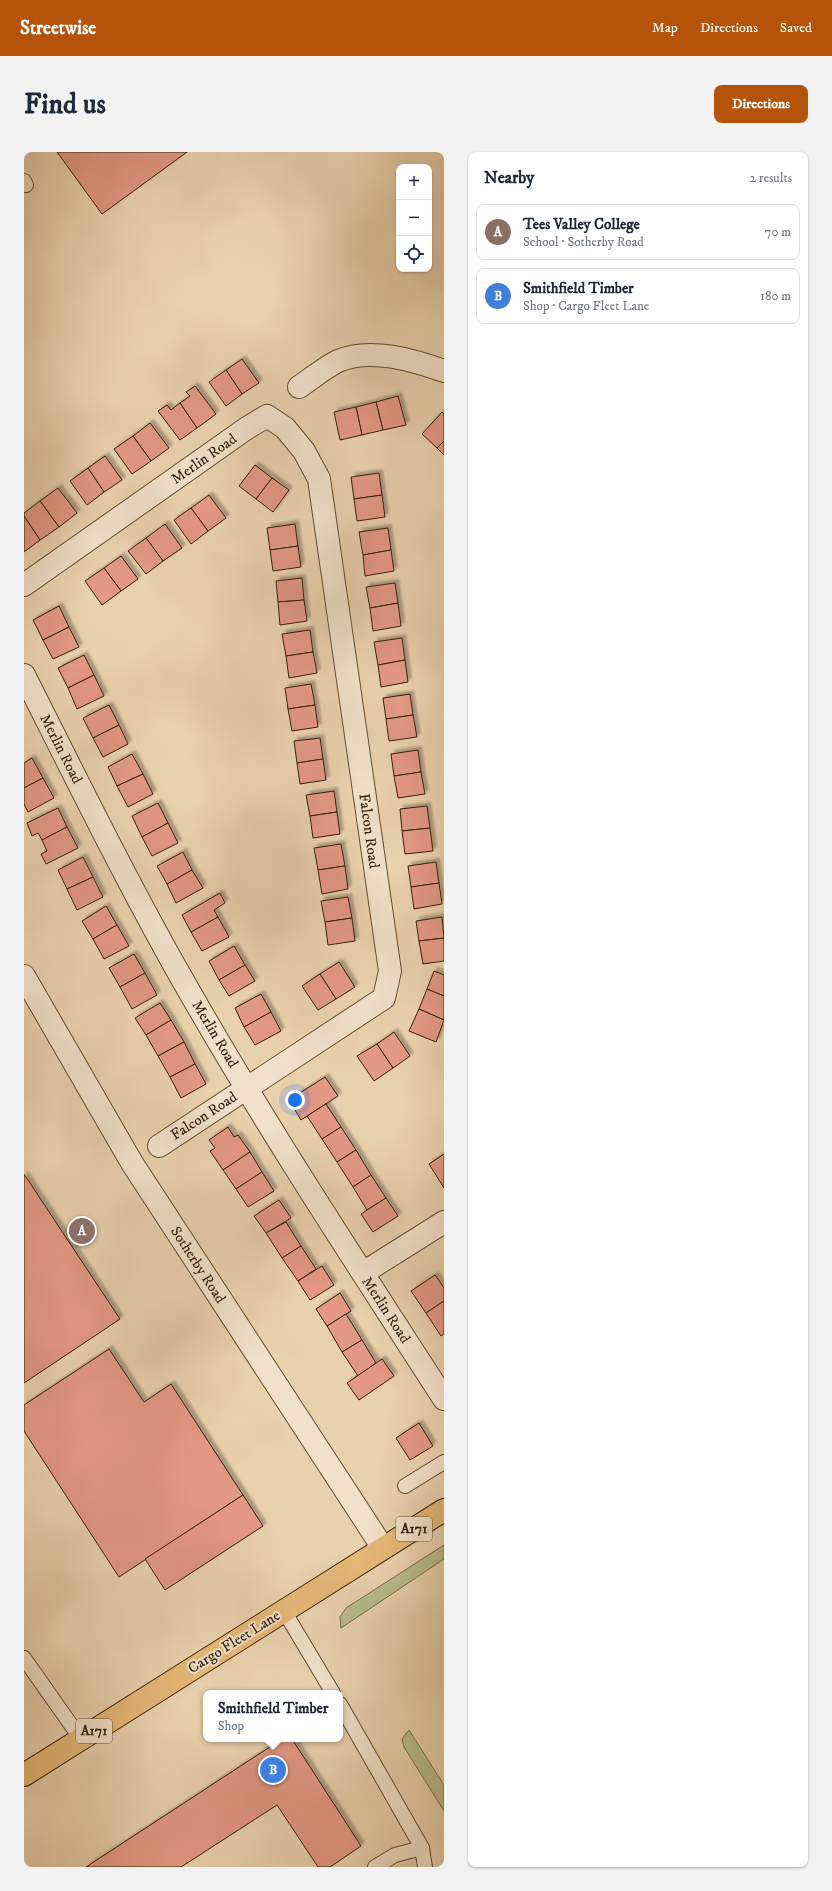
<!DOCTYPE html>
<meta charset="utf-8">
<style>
:root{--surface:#fff;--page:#f2f2f3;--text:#1f2937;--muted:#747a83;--line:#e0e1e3;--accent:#b45309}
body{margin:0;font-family:"IM FELL DW Pica",serif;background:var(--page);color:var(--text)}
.controls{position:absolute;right:12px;top:12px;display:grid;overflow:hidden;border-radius:8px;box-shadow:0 1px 3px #0004}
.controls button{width:36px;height:36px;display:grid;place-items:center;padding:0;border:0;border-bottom:1px solid var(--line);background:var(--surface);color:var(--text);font:20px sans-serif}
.you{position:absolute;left:271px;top:948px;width:14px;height:14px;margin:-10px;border:3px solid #fff;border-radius:50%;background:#1a73e8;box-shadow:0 0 0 6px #1a73e833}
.badge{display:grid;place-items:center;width:26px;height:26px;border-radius:50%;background:var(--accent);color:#fff;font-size:13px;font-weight:700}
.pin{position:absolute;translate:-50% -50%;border:2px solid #fff;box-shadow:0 1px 4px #0006}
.popup{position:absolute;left:179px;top:1538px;width:140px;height:52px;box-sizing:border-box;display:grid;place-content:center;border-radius:8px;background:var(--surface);filter:drop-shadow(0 1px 3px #0005);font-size:13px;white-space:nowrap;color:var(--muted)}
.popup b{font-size:15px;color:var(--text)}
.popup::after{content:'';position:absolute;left:50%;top:100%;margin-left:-8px;border:8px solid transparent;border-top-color:var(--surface)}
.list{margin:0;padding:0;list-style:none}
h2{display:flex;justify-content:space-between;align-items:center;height:52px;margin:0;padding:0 16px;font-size:17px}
h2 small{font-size:13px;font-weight:400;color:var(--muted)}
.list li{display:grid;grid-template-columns:26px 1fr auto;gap:12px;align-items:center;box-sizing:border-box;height:56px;margin:0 8px 8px;padding:0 8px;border:1px solid var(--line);border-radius:8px}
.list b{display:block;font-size:15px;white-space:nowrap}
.list p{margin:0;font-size:13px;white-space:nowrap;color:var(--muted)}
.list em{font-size:13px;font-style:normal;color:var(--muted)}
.icon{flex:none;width:22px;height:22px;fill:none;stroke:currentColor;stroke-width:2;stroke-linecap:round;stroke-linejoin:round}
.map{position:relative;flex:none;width:420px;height:1715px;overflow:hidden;border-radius:8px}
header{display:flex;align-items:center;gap:24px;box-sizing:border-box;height:56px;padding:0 20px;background:var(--accent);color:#fff}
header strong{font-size:19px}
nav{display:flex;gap:22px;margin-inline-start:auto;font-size:14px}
.intro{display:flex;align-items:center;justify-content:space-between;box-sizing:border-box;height:96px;padding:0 24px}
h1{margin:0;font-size:28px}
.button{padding:10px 18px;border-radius:8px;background:var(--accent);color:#fff;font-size:14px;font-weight:700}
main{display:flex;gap:24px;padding:0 24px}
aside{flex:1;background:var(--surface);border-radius:8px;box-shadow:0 1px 3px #0004}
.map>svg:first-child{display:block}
.green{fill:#b7bc8a;stroke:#766e4a}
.building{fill:#e39883;stroke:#341f0a;filter:url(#shadow)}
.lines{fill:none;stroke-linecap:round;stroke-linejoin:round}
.service-casing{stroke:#624c33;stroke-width:16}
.minor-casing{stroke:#624c33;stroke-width:24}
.primary-casing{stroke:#341f0a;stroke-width:24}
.service{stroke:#f1e1ca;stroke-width:14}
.minor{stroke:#f1e1ca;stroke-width:22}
.primary{stroke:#e5b876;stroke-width:22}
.labels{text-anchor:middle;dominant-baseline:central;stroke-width:4;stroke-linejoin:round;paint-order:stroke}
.shield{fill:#f1e1ca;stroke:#6d5944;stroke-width:1}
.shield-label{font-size:14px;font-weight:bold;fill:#341f0a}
.street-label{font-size:15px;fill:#341f0a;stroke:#f1e1ca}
</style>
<header>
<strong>Streetwise</strong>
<nav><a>Map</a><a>Directions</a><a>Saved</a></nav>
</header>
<div class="intro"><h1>Find us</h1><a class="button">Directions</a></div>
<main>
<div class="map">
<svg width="420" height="1715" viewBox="0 0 420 1715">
<defs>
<filter id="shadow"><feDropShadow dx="3.5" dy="-3.5" stdDeviation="1" flood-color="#0004"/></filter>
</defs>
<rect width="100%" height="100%" fill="#ead1ad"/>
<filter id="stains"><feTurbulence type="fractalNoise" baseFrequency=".005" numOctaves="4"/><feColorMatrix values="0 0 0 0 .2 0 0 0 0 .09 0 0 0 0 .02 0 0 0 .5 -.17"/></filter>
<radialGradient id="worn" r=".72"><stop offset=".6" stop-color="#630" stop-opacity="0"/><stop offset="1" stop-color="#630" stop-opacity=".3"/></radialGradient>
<!-- green -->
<g class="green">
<path d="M420 1393V1407L317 1476 316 1465 322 1456Z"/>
<path d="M385 1578 420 1633V1659L380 1595 378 1587Z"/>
</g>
<!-- building -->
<g class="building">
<path d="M33 0H163L78 62Z"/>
<path d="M218 207 235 231 218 242 202 218Z"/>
<path d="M202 218 218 242 202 254 185 230Z"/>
<path d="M171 234 192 262 173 276 156 251 166 244 162 240Z"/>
<path d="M374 244 382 273 359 278 352 250Z"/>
<path d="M352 250 359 278 338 283 332 255Z"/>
<path d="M156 251 173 276 156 288 134 259 143 253 147 258Z"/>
<path d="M332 255 338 283 316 288 310 260Z"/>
<path d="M418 260 420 262V289L413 296 398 282Z"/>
<path d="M126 271 145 296 127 309 109 284Z"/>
<path d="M109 284 127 309 108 322 90 297Z"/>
<path d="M420 289V303L413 296Z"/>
<path d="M81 304 98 328 80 340 64 316Z"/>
<path d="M231 313 248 326 232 347 215 334Z"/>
<path d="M64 316 80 340 63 353 46 329Z"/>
<path d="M355 321 358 343 330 347 327 325Z"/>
<path d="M248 326 265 338 249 360 232 347Z"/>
<path d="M34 336 53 361 35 375 16 349Z"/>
<path d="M185 343 202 366 184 379 167 356Z"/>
<path d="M358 343 361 365 333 369 330 347Z"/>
<path d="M16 349 35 375 16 388 0 364V361Z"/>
<path d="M167 356 184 379 167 392 150 368Z"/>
<path d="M0 364 16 388 0 400Z"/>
<path d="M141 372 158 396 139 409 122 386Z"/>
<path d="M271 372 274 394 246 398 243 376Z"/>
<path d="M364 376 367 398 339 403 335 380Z"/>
<path d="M122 386 139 409 122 422 104 399Z"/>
<path d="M274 394 277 415 249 419 246 398Z"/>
<path d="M367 398 370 419 341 424 339 403Z"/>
<path d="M97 404 114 427 97 439 80 416Z"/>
<path d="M80 416 97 439 78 453 61 429Z"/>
<path d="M278 426 280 448 254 450 252 429Z"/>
<path d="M371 431 374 451 346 456 342 435Z"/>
<path d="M280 448 283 469 256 473 254 450Z"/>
<path d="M374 451 377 474 349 479 346 456Z"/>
<path d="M35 454 45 475 19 488 9 468Z"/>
<path d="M45 475 55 495 29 507 19 488Z"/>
<path d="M286 478 289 500 262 504 258 482Z"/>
<path d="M378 486 381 508 354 513 350 490Z"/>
<path d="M289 500 293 521 265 526 262 504Z"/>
<path d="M60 503 70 523 44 536 34 516Z"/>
<path d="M381 508 384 530 357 535 354 513Z"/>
<path d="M70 523 80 544 53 557 44 536Z"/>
<path d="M287 532 291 553 264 557 261 536Z"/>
<path d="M386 542 389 563 362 567 359 546Z"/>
<path d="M85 553 95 573 69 586 59 566Z"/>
<path d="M291 553 294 575 268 579 264 557Z"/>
<path d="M389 563 393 585 365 589 362 567Z"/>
<path d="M95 573 104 592 79 605 69 586Z"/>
<path d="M296 586 299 607 273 611 270 589Z"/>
<path d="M394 598 397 620 370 624 367 602Z"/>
<path d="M108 602 119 622 93 634 84 615Z"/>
<path d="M8 606 19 626 0 636V611Z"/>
<path d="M299 607 302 628 276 632 273 611Z"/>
<path d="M397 620 401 642 374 646 370 624Z"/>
<path d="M119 622 129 642 104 655 93 634Z"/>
<path d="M19 626 30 646 4 660 0 652V636Z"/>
<path d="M310 639 313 660 286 664 282 643Z"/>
<path d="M134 651 144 671 118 685 108 664Z"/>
<path d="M403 654 406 676 378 679 376 657Z"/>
<path d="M34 656 43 675 18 688 14 681 8 684 3 671Z"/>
<path d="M313 660 316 682 289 686 286 664Z"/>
<path d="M144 671 154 691 128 704 118 685Z"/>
<path d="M43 675 54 696 22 712 17 702 23 699 18 688Z"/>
<path d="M406 676 409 699 381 702 378 679Z"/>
<path d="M317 692 321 714 294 718 290 696Z"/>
<path d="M159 700 168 718 143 732 133 714Z"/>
<path d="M59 705 69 725 43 737 34 718Z"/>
<path d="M412 710 415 731 387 735 384 714Z"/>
<path d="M321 714 324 737 298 742 294 718Z"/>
<path d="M168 718 179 736 152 751 143 732Z"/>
<path d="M69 725 79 745 53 758 43 737Z"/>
<path d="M415 731 418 752 390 757 387 735Z"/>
<path d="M196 741 201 751 190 758 194 765 167 780 158 763Z"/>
<path d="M324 745 328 766 301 770 297 749Z"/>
<path d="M82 754 93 773 69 787 58 769Z"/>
<path d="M194 765 205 785 178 799 167 780Z"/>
<path d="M418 765 420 786 395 789 392 769Z"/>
<path d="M328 766 331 789 304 793 301 770Z"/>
<path d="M93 773 105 794 80 807 69 787Z"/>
<path d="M420 786V809L399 812 395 789Z"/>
<path d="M210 794 221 813 195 828 185 809Z"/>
<path d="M110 802 121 821 96 835 85 816Z"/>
<path d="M315 810 331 835 312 847 296 822Z"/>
<path d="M221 813 231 829 205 844 195 828Z"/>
<path d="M410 819 420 823V844L403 837Z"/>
<path d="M121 821 133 843 108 857 96 835Z"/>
<path d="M296 822 312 847 294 858 278 834Z"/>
<path d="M403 837 420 844V868L395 857Z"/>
<path d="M237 842 247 860 220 875 211 856Z"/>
<path d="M136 851 147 868 122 883 111 866Z"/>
<path d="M395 857 420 868 412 890 385 879Z"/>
<path d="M247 860 257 879 231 893 220 875Z"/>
<path d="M147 868 160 890 134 904 122 883Z"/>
<path d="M370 880 386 904 369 916 353 892Z"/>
<path d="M160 890 171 912 146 925 134 904Z"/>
<path d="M353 892 369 916 350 929 333 904Z"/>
<path d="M171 912 182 932 157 946 146 925Z"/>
<path d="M301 925 314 944 277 968 265 948Z"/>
<path d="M302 952 317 975 298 987 283 964Z"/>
<path d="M204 975 210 985 214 983 226 1000 199 1018 186 999 191 996 185 988Z"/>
<path d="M317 975 332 998 313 1010 298 987Z"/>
<path d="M332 998 347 1023 329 1035 313 1010Z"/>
<path d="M226 1000 238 1020 212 1037 199 1018Z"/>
<path d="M420 1002V1036L405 1012Z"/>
<path d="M238 1020 250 1039 224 1055 212 1037Z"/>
<path d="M0 1022 96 1167 0 1231Z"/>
<path d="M347 1023 362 1046 343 1058 329 1035Z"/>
<path d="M362 1046 374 1064 349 1080 337 1062Z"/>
<path d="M255 1048 267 1066 242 1081 230 1064Z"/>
<path d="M262 1070 277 1094 258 1106 242 1081Z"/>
<path d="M277 1094 292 1117 274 1129 258 1106Z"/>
<path d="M298 1114 310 1133 286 1148 274 1129Z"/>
<path d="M411 1123 420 1136V1149L402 1161 387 1139Z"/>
<path d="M316 1141 327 1159 303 1174 292 1157Z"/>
<path d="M420 1149V1182L417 1184 402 1161Z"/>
<path d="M322 1162 338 1188 318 1200 303 1174Z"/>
<path d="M338 1188 352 1211 334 1224 318 1200Z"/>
<path d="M85 1197 120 1250 147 1232 219 1343 95 1425 0 1279V1253Z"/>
<path d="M358 1207 370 1224 335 1248 323 1231Z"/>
<path d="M395 1271 409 1294 386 1308 372 1286Z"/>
<path d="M219 1343 239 1374 141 1438 121 1407Z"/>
<path d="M258 1587H268L337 1694 306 1715H294L253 1653 157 1715H62Z"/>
</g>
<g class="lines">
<defs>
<g id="service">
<path d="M0 29 2 33"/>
<path d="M381 1334 420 1310"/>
<path d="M260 1459 309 1541"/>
<path d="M0 1506 57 1587"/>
<path d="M316 1552 398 1696 401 1715"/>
<path d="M351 1715 371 1703 398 1696"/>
</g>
<g id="minor">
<path d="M275 235C287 227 300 216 314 209 346 195 389 208 420 219"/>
<path d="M0 433 223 276 243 264 261 276 280 299 295 327 366 819 360 846 135 994"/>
<path d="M0 523C50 622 99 722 153 818 236 965 329 1106 420 1247"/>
<path d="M0 824 108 1011 359 1396"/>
<path d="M339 1121 420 1070"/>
</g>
<path id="primary" d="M0 1623 420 1358"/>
</defs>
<!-- service casing -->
<use href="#service" class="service-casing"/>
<!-- minor casing -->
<use href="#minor" class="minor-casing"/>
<!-- primary casing -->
<use href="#primary" class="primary-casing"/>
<!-- service -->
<use href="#service" class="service"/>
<!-- minor -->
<use href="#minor" class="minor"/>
<!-- primary -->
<use href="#primary" class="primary"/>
</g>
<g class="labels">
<!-- shield labels -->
<g class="shield">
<rect x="372" y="1365" width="36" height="24" rx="3"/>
<rect x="52" y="1567" width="36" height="24" rx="3"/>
</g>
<g class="shield-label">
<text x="390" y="1377">A171</text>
<text x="70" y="1579">A171</text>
</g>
<!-- street labels -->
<g class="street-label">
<text transform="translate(180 307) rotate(-35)">Merlin Road</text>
<text transform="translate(37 597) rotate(63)">Merlin Road</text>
<text transform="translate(345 679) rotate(82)">Falcon Road</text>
<text transform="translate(191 882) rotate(59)">Merlin Road</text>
<text transform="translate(180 964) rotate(-33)">Falcon Road</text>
<text transform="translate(174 1113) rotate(57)">Sotherby Road</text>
<text transform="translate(362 1158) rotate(57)">Merlin Road</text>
<text transform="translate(210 1490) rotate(-32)">Cargo Fleet Lane</text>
</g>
</g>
<rect width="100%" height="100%" filter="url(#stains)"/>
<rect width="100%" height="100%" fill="url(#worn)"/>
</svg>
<div class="controls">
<button>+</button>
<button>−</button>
<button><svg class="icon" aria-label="locate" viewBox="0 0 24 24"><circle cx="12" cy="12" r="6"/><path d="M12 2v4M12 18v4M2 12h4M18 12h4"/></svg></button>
</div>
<div class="you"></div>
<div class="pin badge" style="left:58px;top:1079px;background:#8d6e63">A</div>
<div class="pin badge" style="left:249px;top:1618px;background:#3f7fe0">B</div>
<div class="popup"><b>Smithfield Timber</b>Shop</div>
</div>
<aside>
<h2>Nearby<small>2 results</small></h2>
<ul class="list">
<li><span class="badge" style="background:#8d6e63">A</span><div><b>Tees Valley College</b><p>School · Sotherby Road</p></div><em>70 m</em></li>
<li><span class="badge" style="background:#3f7fe0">B</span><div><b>Smithfield Timber</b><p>Shop · Cargo Fleet Lane</p></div><em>180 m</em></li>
</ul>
</aside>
</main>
